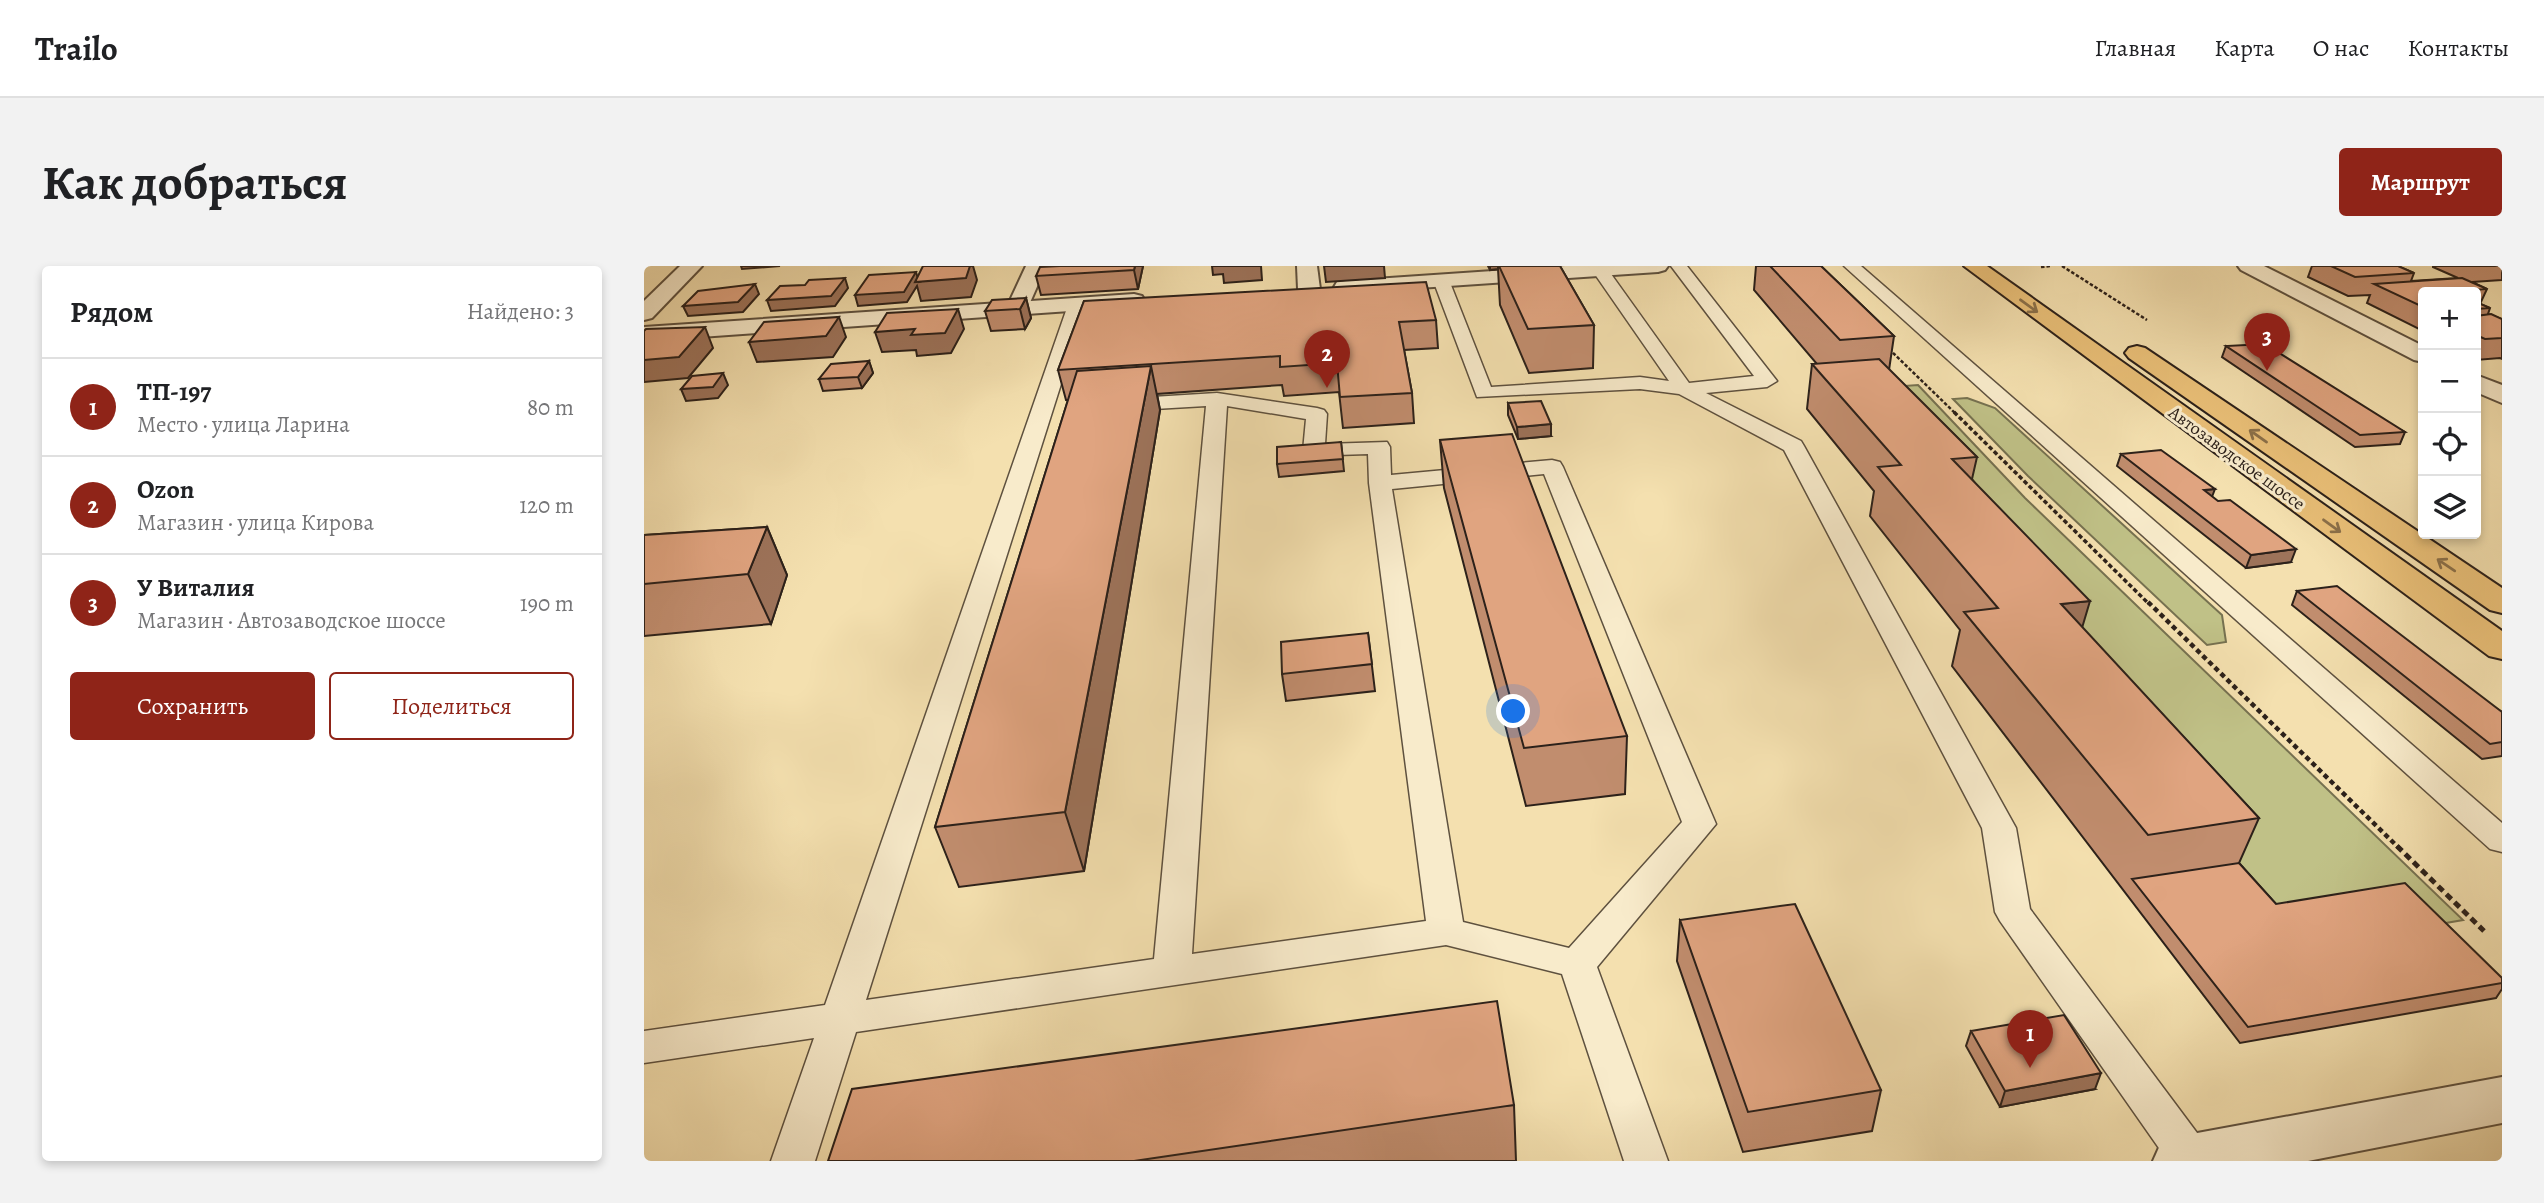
<!DOCTYPE html>
<html lang="ru">
<meta charset="utf-8">
<style>
:root{--surface:#fff;--page:#f2f2f2;--text:#202124;--muted:#757577;--line:#e0e0e0;--accent:#8f2418}
body{margin:0;font-family:Alegreya,serif;background:var(--page);color:var(--text)}
.controls{position:absolute;right:21px;top:21px;display:grid;overflow:hidden;border-radius:7px;box-shadow:0 4px 10px #0003}
.controls button{width:63px;height:63px;display:grid;place-items:center;padding:0;border:0;border-bottom:2px solid var(--line);background:var(--surface);color:var(--text);font:35px sans-serif}
.you{position:absolute;left:870px;top:446px;width:24px;height:24px;margin:-18px;border:5px solid #fff;border-radius:50%;background:#1a73e8;box-shadow:0 0 0 10px #1a73e833}
.badge{display:grid;place-items:center;width:46px;height:46px;border-radius:50%;background:var(--accent);color:#fff;font-size:23px;font-weight:700}
.pin{position:absolute;translate:-50% -58px;filter:drop-shadow(0 2px 4px #0008)}
.pin::after{content:'';position:absolute;top:37px;width:24px;height:21px;background:inherit;clip-path:polygon(0 0,100% 0,50% 100%)}
.list{margin:0;padding:0;list-style:none}
h2{display:flex;justify-content:space-between;align-items:center;height:91px;margin:0;padding:0 28px;font-size:30px}
h2 small{font-size:23px;font-weight:400;color:var(--muted)}
.list li{display:grid;grid-template-columns:46px 1fr auto;gap:21px;align-items:center;box-sizing:border-box;height:98px;padding:0 28px;border-top:2px solid var(--line)}
.list b{display:block;font-size:26px;white-space:nowrap}
.list p{margin:0;font-size:23px;white-space:nowrap;color:var(--muted)}
.list em{font-size:23px;font-style:normal;color:var(--muted)}
.actions{display:flex;gap:14px;padding:21px 28px}
.actions a{flex:1;padding:16px 0;border:2px solid var(--accent);border-radius:7px;text-align:center;font-size:24px;color:var(--accent)}
.actions .main{background:var(--accent);color:#fff}
.icon{flex:none;width:38px;height:38px;fill:none;stroke:currentColor;stroke-width:2;stroke-linecap:round;stroke-linejoin:round}
.map{position:relative;flex:none;width:1858px;height:895px;overflow:hidden;border-radius:7px}
header{display:flex;align-items:center;gap:42px;box-sizing:border-box;height:98px;padding:0 35px;background:var(--surface);border-bottom:2px solid var(--line)}
header strong{font-size:33px}
nav{display:flex;gap:38px;margin-inline-start:auto;font-size:24px}
.intro{display:flex;align-items:center;justify-content:space-between;box-sizing:border-box;height:168px;padding:0 42px}
h1{margin:0;font-size:49px}
.button{padding:18px 32px;border-radius:7px;background:var(--accent);color:#fff;font-size:24px;font-weight:700}
main{display:flex;gap:42px;padding:0 42px}
aside{flex:1;background:var(--surface);border-radius:7px;box-shadow:0 4px 10px #0003}
.map>svg:first-child{display:block}
.green{fill:#c0c187;stroke:#767150;stroke-width:2}
.lines{fill:none;stroke-linecap:round;stroke-linejoin:round}
.service-casing{stroke:#5e513f;stroke-width:3}
.minor-casing{stroke:#5e513f;stroke-width:4}
.tertiary-casing{stroke:#5e513f;stroke-width:4}
.primary-casing{stroke:#2c211a;stroke-width:4}
.path-far3{stroke:#2c211a;stroke-width:2.5;stroke-dasharray:3.5 2;stroke-linecap:butt}
.path-far2{stroke:#2c211a;stroke-width:3.5;stroke-dasharray:4.5 2.5;stroke-linecap:butt}
.path-far1{stroke:#2c211a;stroke-width:4.5;stroke-dasharray:5 3.5;stroke-linecap:butt}
.path{stroke:#2c211a;stroke-width:5;stroke-dasharray:7 4.5;stroke-linecap:butt}
.service{fill:#f8ebcb;fill-rule:evenodd}
.minor{fill:#f8ebcb;fill-rule:evenodd}
.tertiary{fill:#f8ebcb;fill-rule:evenodd}
.primary{fill:#eac078;fill-rule:evenodd}
.wall{fill:#c18d6e;stroke:#2c211a;stroke-width:2}
.shaded-wall{fill:#9d735a;stroke:#2c211a;stroke-width:2}
.building{fill:#e0a480;stroke:#2c211a;stroke-width:2}
.oneway{stroke:#8b7049}
.labels{text-anchor:middle;dominant-baseline:central;stroke-width:6;stroke-linejoin:round;paint-order:stroke}
.far-street-label{font-size:18px;fill:#2c211a;stroke:#f8ebcb}
</style>
<header>
<strong>Trailo</strong>
<nav><a>Главная</a><a>Карта</a><a>О нас</a><a>Контакты</a></nav>
</header>
<div class="intro"><h1>Как добраться</h1><a class="button">Маршрут</a></div>
<main>
<aside>
<h2>Рядом<small>Найдено: 3</small></h2>
<ul class="list">
<li><span class="badge">1</span><div><b>ТП-197</b><p>Место · улица Ларина</p></div><em>80 m</em></li>
<li><span class="badge">2</span><div><b>Ozon</b><p>Магазин · улица Кирова</p></div><em>120 m</em></li>
<li><span class="badge">3</span><div><b>У Виталия</b><p>Магазин · Автозаводское шоссе</p></div><em>190 m</em></li>
</ul>
<div class="actions"><a class="main">Сохранить</a><a>Поделиться</a></div>
</aside>
<div class="map">
<svg width="1858" height="895" viewBox="0 0 1858 895">
<rect width="100%" height="100%" fill="#f4e0af"/>
<filter id="stains"><feTurbulence type="fractalNoise" baseFrequency=".00286" numOctaves="4"/><feColorMatrix values="0 0 0 0 .2 0 0 0 0 .09 0 0 0 0 .02 0 0 0 .5 -.17"/></filter>
<radialGradient id="worn" r=".72"><stop offset=".6" stop-color="#630" stop-opacity="0"/><stop offset="1" stop-color="#630" stop-opacity=".3"/></radialGradient>
<!-- green -->
<g class="green">
<path d="M1274 119 1381 232 1819 654 1767 663 1642 669 1217 123Z"/>
<path d="M1323 132 1351 142 1578 349 1582 376 1563 379 1384 210 1309 133Z"/>
</g>
<g class="lines">
<defs>
<g id="service">
<path d="M1027 0H1043L1133 115 1123 121 1062 127 1157 175 1160 180 1372 562 1386 643 1562 879 1568 895H1524L1356 655 1351 646 1338 562 1140 184 1035 128 996 123 833 131 789 14 797 9 805 14 847 121 996 111 1025 115 948 4 953 0 962 1 1045 117 1110 110Z"/>
<path d="M1200 0H1217L1858 557V586L1846 583Z"/>
<path d="M433 34 442 39 222 734 510 693 562 140 476 145 469 143 466 139 469 135 476 133 573 127 673 142 680 144 683 148 681 178 743 176 746 181 747 209 908 194 916 196 919 201 1072 558 953 701 1024 895H980L918 708 802 679 212 766 171 895H127L170 772 0 797V765L181 739 424 39ZM583 140 662 153 659 185 662 190 724 188 725 217 782 655 548 688ZM900 208 1038 556 925 682 819 656 748 223Z"/>
</g>
<g id="minor">
<path d="M36 0H58L8 52 0 54V35Z"/>
<path d="M382 0H402L381 48H365L362 43Z"/>
<path d="M653 0H673L676 23 673 28H657L654 23Z"/>
<path d="M1594 0H1620L1779 80V96L1770 94 1597 4Z"/>
<path d="M1832 109 1858 119V137L1832 126Z"/>
<path d="M1858 811V857L1664 895H1509L1517 877 1537 870Z"/>
</g>
<g id="tertiary">
<path d="M921 0H1024L1021 4 1014 6 701 27 693 26 690 21 693 16 701 15Z"/>
<path d="M490 28 498 30 501 35 498 40 0 75V61Z"/>
</g>
<g id="primary">
<path d="M1320 0H1343L1858 365V393L1845 390Z"/>
<path d="M1493 80 1501 82 1858 322V347L1846 344 1485 92 1481 87 1485 82Z"/>
</g>
</defs>
<!-- service casing -->
<use href="#service" class="service-casing"/>
<!-- minor casing -->
<use href="#minor" class="minor-casing"/>
<!-- tertiary casing -->
<use href="#tertiary" class="tertiary-casing"/>
<!-- primary casing -->
<use href="#primary" class="primary-casing"/>
<!-- path-far3 -->
<g class="path-far3">
<path d="M1418 0 1503 54"/>
<path d="M1397 1 1407 0"/>
<path d="M1245 83 1312 148"/>
</g>
<!-- path-far2 -->
<path class="path-far2" d="M1310 146 1505 338"/>
<!-- path-far1 -->
<path class="path-far1" d="M1504 336 1755 582"/>
<!-- path -->
<path class="path" d="M1753 580 1840 665"/>
<!-- service -->
<use href="#service" class="service"/>
<!-- minor -->
<use href="#minor" class="minor"/>
<!-- tertiary -->
<use href="#tertiary" class="tertiary"/>
<!-- primary -->
<use href="#primary" class="primary"/>
</g>
<!-- wall -->
<g class="wall">
<path d="M416 0H499L494 23 397 29 392 10Z"/>
<path d="M844 0H916L950 59 949 102 885 107 856 39 854 3 846 4Z"/>
<path d="M1112 0H1177L1250 70 1245 104 1333 191 1328 213 1438 362 1615 552 1595 597 1632 638 1858 712V723L1852 732 1596 777 1308 400 1316 364 1226 250 1230 225 1163 143 1168 98H1173L1110 24Z"/>
<path d="M1668 0H1754L1770 7 1767 15 1814 12 1789 1V0H1858V14L1828 16 1843 23 1836 38 1846 42 1844 48 1858 53V93L1856 92 1832 94V26H1779V65L1723 37 1726 29 1704 30 1664 11Z"/>
<path d="M382 32 387 52 381 63 347 65 341 45Z"/>
<path d="M440 35 792 54 794 82 760 84 768 127 770 157 699 162 695 126 640 130 638 119 513 128 516 144 440 605 315 621 291 561 424 134H422L414 104Z"/>
<path d="M1582 80 1761 166 1756 178 1711 181 1578 91Z"/>
<path d="M225 95 229 107 218 122 179 125 175 113Z"/>
<path d="M864 137 907 170 874 173 864 149Z"/>
<path d="M796 174 983 470 981 528 882 540 800 222Z"/>
<path d="M697 176 700 205 635 211 633 198Z"/>
<path d="M1477 188 1568 231 1647 296 1602 302 1473 200Z"/>
<path d="M123 261 143 309 127 358 0 370V269Z"/>
<path d="M1653 325 1858 446V490L1838 493 1648 339Z"/>
<path d="M724 367 731 425 642 435 638 408Z"/>
<path d="M1036 654 1237 824 1228 865 1099 886 1033 695Z"/>
<path d="M1327 765 1451 823 1356 841 1322 780Z"/>
<path d="M870 839 872 895H184Z"/>
</g>
<!-- shaded-wall -->
<g class="shaded-wall">
<path d="M97 0H136L98 3Z"/>
<path d="M326 0H329L333 14 327 31 277 35 273 20 263 36 214 40 211 29 272 6 275 16Z"/>
<path d="M491 0H499L494 23 490 4Z"/>
<path d="M568 0H617L618 14 580 17 579 8 569 9Z"/>
<path d="M680 0H740L741 12 682 16Z"/>
<path d="M846 0H854V3L846 4Z"/>
<path d="M201 12 204 22 191 40 127 45 123 34Z"/>
<path d="M111 18 115 28 99 46 44 50 39 40Z"/>
<path d="M382 32 387 52 381 63 376 43Z"/>
<path d="M314 43 320 63 307 87 273 90 272 84 238 86 231 66Z"/>
<path d="M195 51 202 71 189 91 113 96 105 76Z"/>
<path d="M61 61 69 82 44 112 0 116V90Z"/>
<path d="M225 95 229 107 218 122 214 111Z"/>
<path d="M507 100 516 144 440 605 421 546Z"/>
<path d="M79 107 84 119 74 132 42 135 37 123Z"/>
<path d="M907 158V170L874 173 873 161Z"/>
<path d="M1571 223 1566 236 1560 224Z"/>
<path d="M123 261 143 309 127 358 104 308Z"/>
<path d="M1652 283 1647 296 1602 302 1607 289Z"/>
<path d="M1446 335 1430 389 1417 338Z"/>
<path d="M1457 807 1451 823 1356 841 1361 825Z"/>
</g>
<!-- building -->
<g class="building">
<path d="M279 0H326L322 12 271 16Z"/>
<path d="M416 0H491L490 4 392 10 396 1Z"/>
<path d="M855 0H916L950 59 884 63Z"/>
<path d="M1126 0H1177L1250 70 1196 74Z"/>
<path d="M1687 0H1754L1770 7 1711 11Z"/>
<path d="M272 6 260 26 211 29 225 9Z"/>
<path d="M201 12 187 30 123 34 136 20 161 19 165 14Z"/>
<path d="M1818 12 1843 23 1809 25 1811 26H1779V41L1730 18Z"/>
<path d="M782 16 792 54 755 56 768 127 696 131 693 97 636 101V90L414 104 440 35Z"/>
<path d="M111 18 94 36 39 40 54 25Z"/>
<path d="M382 32 376 43 341 45 348 34Z"/>
<path d="M1832 36 1846 42 1832 43Z"/>
<path d="M314 43 301 67 267 69 271 63 231 66 243 47Z"/>
<path d="M1847 48 1858 53V72L1841 73 1832 69V50Z"/>
<path d="M195 51 182 70 105 76 120 56Z"/>
<path d="M61 61 35 91 0 94V65L2 63Z"/>
<path d="M1621 78 1761 166 1716 169 1582 80Z"/>
<path d="M1235 93 1333 191 1308 193 1446 335 1417 338 1615 552 1504 569 1320 346 1354 342 1234 201 1257 199 1168 98Z"/>
<path d="M225 95 214 111 175 113 187 98Z"/>
<path d="M507 100 421 546 291 561 433 105Z"/>
<path d="M79 107 69 121 37 123 48 110Z"/>
<path d="M897 135 907 158 873 161 864 137Z"/>
<path d="M868 168 983 470 880 482 796 174Z"/>
<path d="M697 176 699 193 633 198V181Z"/>
<path d="M1517 184 1571 223 1560 224 1574 235 1586 234 1652 283 1607 289 1477 188Z"/>
<path d="M123 261 104 308 0 318V269Z"/>
<path d="M1693 320 1858 446V476L1846 478 1653 325Z"/>
<path d="M724 367 728 398 638 408 637 376Z"/>
<path d="M1595 597 1632 638 1761 617 1858 712V717L1604 761 1488 613Z"/>
<path d="M1151 638 1237 824 1104 846 1036 654Z"/>
<path d="M853 735 870 839 490 895H184L208 823Z"/>
<path d="M1420 749 1457 807 1361 825 1327 765Z"/>
</g>
<!-- one-way arrows -->
<defs><path id="oneway-shaft" d="M-6 0H5M1.5-3L5.5 0L1.5 3" fill="none" stroke-width="1.6" stroke-linecap="round" stroke-linejoin="round" transform="scale(1.75)"/></defs>
<g class="oneway">
<use href="#oneway-shaft" transform="translate(1385 40) rotate(36)"/>
<use href="#oneway-shaft" transform="translate(1614 170) rotate(-145)"/>
<use href="#oneway-shaft" transform="translate(1688 260) rotate(36)"/>
<use href="#oneway-shaft" transform="translate(1802 299) rotate(-146)"/>
</g>
<g class="labels">
<!-- far-street labels -->
<g class="far-street-label">
<text transform="translate(1593 192) rotate(36)">Автозаводское шоссе</text>
</g>
</g>
<rect width="100%" height="100%" filter="url(#stains)"/>
<rect width="100%" height="100%" fill="url(#worn)"/>
</svg>
<div class="controls">
<button>+</button>
<button>−</button>
<button><svg class="icon" aria-label="locate" viewBox="0 0 24 24"><circle cx="12" cy="12" r="6"/><path d="M12 2v4M12 18v4M2 12h4M18 12h4"/></svg></button>
<button><svg class="icon" aria-label="layers" viewBox="0 0 24 24"><path d="M12 4l9 5-9 5-9-5zM3 14l9 5 9-5"/></svg></button>
</div>
<div class="you"></div>
<div class="pin badge" style="left:1386px;top:802px">1</div>
<div class="pin badge" style="left:683px;top:122px">2</div>
<div class="pin badge" style="left:1623px;top:105px">3</div>
</div>
</main>
